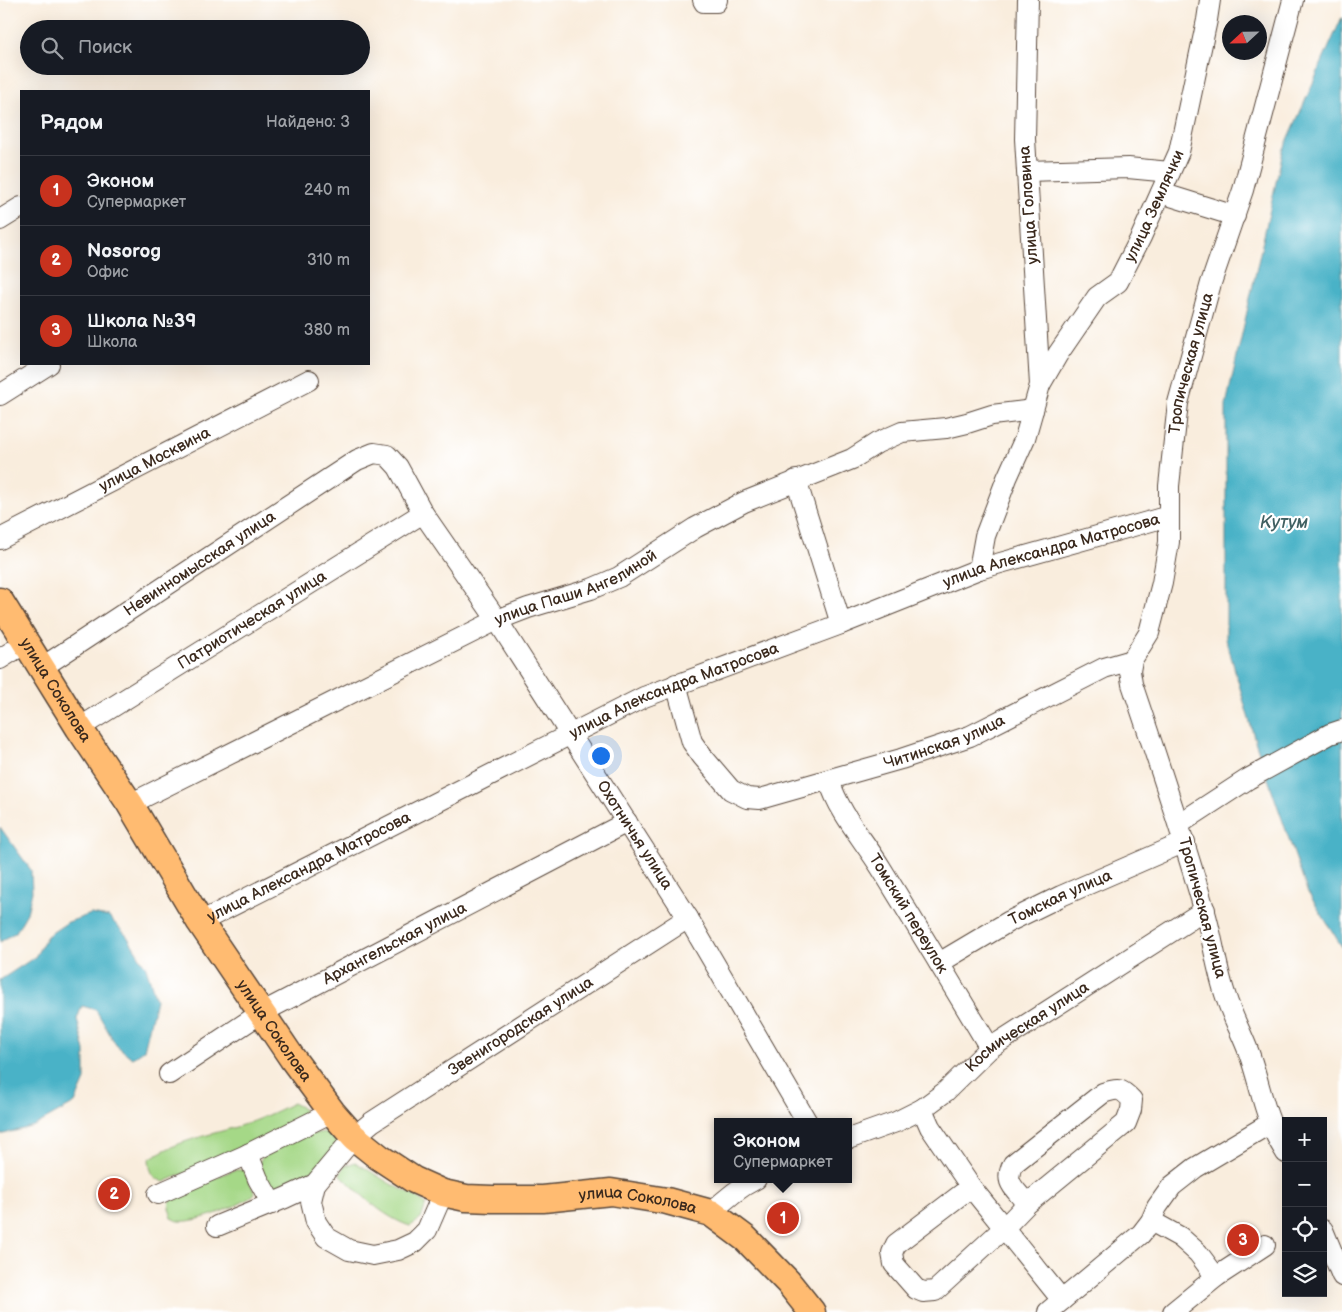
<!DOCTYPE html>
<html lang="ru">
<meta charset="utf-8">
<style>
:root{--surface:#171b24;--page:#242831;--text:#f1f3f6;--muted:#9ea1a6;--line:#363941;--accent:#c8321e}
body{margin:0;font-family:"Balsamiq Sans",sans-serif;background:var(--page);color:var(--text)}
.controls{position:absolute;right:15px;bottom:15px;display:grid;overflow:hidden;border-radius:0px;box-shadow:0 5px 20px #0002}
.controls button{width:45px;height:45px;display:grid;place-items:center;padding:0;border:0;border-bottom:1px solid var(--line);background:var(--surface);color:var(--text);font:25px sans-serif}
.compass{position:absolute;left:1222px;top:15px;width:45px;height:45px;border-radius:50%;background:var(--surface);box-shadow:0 5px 20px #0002;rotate:248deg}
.you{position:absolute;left:600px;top:755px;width:18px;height:18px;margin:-12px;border:4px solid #fff;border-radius:50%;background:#1a73e8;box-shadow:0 0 0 8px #1a73e833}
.badge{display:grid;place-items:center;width:32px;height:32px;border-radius:50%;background:var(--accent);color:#fff;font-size:16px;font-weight:700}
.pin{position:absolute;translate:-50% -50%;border:2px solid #fff;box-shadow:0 1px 5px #0006}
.popup{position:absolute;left:714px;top:1118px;width:138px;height:65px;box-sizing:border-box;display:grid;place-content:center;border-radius:0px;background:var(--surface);filter:drop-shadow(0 1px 4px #0005);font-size:16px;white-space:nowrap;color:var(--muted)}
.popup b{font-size:19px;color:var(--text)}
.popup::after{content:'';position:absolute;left:50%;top:100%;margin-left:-10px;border:10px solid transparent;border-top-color:var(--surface)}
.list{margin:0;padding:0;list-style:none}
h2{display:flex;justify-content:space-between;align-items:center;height:65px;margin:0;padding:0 20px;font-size:21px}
h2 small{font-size:16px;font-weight:400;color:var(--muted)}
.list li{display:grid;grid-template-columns:32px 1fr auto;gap:15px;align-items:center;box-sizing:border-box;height:70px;padding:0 20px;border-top:1px solid var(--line)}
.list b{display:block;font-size:19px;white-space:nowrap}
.list p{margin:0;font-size:16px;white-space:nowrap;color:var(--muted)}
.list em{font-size:16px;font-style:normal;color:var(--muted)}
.icon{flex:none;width:28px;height:28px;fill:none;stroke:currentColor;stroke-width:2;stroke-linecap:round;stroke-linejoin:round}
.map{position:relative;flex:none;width:1342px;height:1312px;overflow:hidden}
.search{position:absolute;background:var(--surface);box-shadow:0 5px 20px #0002;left:20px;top:20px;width:350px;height:55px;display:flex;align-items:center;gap:12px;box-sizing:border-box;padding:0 18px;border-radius:28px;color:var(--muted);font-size:19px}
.panel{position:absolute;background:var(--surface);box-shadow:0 5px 20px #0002;left:20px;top:90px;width:350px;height:275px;border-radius:0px}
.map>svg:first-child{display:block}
.green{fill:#a5d887;stroke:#708152}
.water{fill:#48b2c7;stroke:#426e72}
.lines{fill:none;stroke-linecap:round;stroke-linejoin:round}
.minor-casing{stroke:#58473b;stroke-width:22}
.major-casing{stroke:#58473b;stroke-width:29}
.minor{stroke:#fff;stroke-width:20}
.major{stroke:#ffbb71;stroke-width:26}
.labels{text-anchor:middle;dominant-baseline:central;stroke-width:4.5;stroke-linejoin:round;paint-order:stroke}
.street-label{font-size:16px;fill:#3b2a1e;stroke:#fff}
.water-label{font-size:18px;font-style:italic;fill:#406062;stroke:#fff}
</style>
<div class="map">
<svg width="1342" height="1312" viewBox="0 0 1342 1312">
<rect width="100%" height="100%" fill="#fff"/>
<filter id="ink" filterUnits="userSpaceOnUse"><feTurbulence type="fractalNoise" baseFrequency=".02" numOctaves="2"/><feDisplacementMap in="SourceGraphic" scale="10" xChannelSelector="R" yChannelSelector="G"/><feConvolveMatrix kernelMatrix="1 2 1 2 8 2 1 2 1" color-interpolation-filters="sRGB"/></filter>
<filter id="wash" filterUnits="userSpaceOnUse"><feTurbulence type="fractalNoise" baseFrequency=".0096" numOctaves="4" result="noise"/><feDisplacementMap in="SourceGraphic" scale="20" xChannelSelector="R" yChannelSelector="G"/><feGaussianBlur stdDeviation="1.12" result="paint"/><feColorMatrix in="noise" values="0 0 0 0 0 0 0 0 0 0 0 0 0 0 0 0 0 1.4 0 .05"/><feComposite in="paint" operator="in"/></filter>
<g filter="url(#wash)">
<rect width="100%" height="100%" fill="#f9eddd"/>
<!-- green -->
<g class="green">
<path d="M293 1103 301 1107 306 1114 303 1122 164 1182C152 1178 150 1171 149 1159 176 1141 206 1136 236 1127 256 1121 275 1112 293 1103Z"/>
<path d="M324 1132 343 1143 320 1167 280 1187 269 1186 258 1164 266 1152 305 1135Z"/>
<path d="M355 1162 389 1183 417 1197 426 1204 421 1219 410 1226C383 1217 360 1194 340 1174L345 1166Z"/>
<path d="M234 1170H244L255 1193C247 1204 194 1224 179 1221 177 1221 175 1219 172 1218L169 1208 170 1201 186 1189Z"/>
</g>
<!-- water -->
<g class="water">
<path d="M1342 17V947L1307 891 1256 744 1226 639V405L1283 151Z"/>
<path d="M0 827 31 870 32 892 27 913 16 932 0 942Z"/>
<path d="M91 914 109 917 127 936 146 967 156 1000 144 1050 132 1058 116 1045 96 1010 82 1006 77 1019 85 1051V1080L75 1103 34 1126 0 1135V980L35 957 47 936 68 922Z"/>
</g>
</g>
<g filter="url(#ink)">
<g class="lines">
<defs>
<g id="minor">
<path d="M703 0 704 2H716L717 0"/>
<path d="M1027 171 1128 168 1170 172"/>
<path d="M1161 193 1235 216"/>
<path d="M0 220 21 207"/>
<path id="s1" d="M1040 385 1058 354 1097 297 1118 282 1141 237 1179 152 1207 20 1210 0"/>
<path d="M0 395 49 364"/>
<path d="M796 480 841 624"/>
<path id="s2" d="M0 539 309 380"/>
<path d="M979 569 985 536 1007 478 1025 438 1040 385 1025 139 1028 0"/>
<path d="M0 659 27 642"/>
<path id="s3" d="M41 668 357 460 374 453 387 455 398 467 423 513 497 620 688 918 807 1122"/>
<path id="s4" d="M676 684 692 742 702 756 731 790 747 798 760 799 901 759 970 736 1104 668 1132 660"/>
<path id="s5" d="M79 728 423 513"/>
<path id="s6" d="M829 780C839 813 863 839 881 868 918 928 954 988 990 1048"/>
<path id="s7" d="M130 804 497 620 528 608 591 589 619 577 695 528 744 502 852 459 877 443 902 432 946 428 967 423 992 415 1033 410"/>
<path d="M1179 824 1248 779 1330 734 1342 730"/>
<path id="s8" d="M200 922 644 697 841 624 979 569 1169 516"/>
<path id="s9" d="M939 963 1008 922 1061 896 1185 842"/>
<path id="s10" d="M169 1074 261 1013 627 822"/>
<path d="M922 1109 930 1127 971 1187 1062 1300"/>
<path id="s11" d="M848 1139 896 1122 922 1109 945 1092 990 1048 1205 910"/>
<path id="s12" d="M1286 1153C1264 1119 1262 1090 1249 1053 1242 1034 1232 1016 1226 997 1216 968 1213 938 1204 909 1182 833 1157 758 1132 684L1130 671 1132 660 1149 633 1162 583 1169 542V486L1178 403 1211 283 1243 190 1293 0"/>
<path d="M248 1154 258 1179 272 1204"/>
<path d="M315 1184 311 1201 316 1222 326 1237 349 1250 373 1255 398 1250 415 1242 427 1230 443 1193"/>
<path d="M971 1187 896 1244 892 1253 894 1264 916 1289 923 1292 935 1291 1004 1228 1027 1204 1126 1123 1131 1110 1132 1100C1121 1088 1118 1088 1103 1093L1013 1164C1003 1183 1015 1188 1027 1204"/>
<path d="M158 1194 244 1156 332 1112"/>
<path d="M711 1213C725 1199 738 1188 756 1179"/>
<path d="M1151 1221 1180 1237 1198 1253 1216 1277"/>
<path id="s13" d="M217 1226 285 1198 315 1184 354 1137 372 1122 688 918"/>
<path d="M1323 1230 1342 1276"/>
<path d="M1048 1312 1141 1234 1151 1221 1157 1207 1172 1186 1195 1168 1269 1124"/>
<path d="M1173 1312 1216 1277 1265 1245"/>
</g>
<g id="major">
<path id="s14" d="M0 601 79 728 130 804 200 922 292 1058 332 1112 354 1137 379 1157 414 1180 443 1193 466 1198 492 1199H543L611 1192 667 1201 711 1213 746 1239 788 1282 812 1312"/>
</g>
</defs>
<!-- minor casing -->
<use href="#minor" class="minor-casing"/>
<!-- major casing -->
<use href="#major" class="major-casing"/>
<!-- minor -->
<use href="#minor" class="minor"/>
<!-- major -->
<use href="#major" class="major"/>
</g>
</g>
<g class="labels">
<!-- street labels -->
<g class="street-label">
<text transform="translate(1029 205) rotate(-94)">улица Головина</text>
<text stroke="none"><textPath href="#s1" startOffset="215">улица Землячки</textPath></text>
<text stroke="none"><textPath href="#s12" startOffset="825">Тропическая улица</textPath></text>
<text stroke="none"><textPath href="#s2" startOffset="174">улица Москвина</textPath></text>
<text stroke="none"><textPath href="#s8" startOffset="931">улица Александра Матросова</textPath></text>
<text stroke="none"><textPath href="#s3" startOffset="190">Невинномысская улица</textPath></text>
<text stroke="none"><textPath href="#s7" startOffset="496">улица Паши Ангелиной</textPath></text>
<text stroke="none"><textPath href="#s5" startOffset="204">Патриотическая улица</textPath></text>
<text stroke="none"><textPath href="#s14" startOffset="105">улица Соколова</textPath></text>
<text stroke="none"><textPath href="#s8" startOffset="528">улица Александра Матросова</textPath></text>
<text stroke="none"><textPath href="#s4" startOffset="346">Читинская улица</textPath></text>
<text stroke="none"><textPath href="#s3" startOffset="864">Охотничья улица</textPath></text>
<text stroke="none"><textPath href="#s8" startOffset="122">улица Александра Матросова</textPath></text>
<text stroke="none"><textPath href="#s9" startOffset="138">Томская улица</textPath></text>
<text transform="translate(1202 908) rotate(75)">Тропическая улица</text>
<text stroke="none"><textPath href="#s6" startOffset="156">Томский переулок</textPath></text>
<text stroke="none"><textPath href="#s10" startOffset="261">Архангельская улица</textPath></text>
<text stroke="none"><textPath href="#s13" startOffset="368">Звенигородская улица</textPath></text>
<text stroke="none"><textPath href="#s11" startOffset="214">Космическая улица</textPath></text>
<text stroke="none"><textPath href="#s14" startOffset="510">улица Соколова</textPath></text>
<text stroke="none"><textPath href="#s14" startOffset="945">улица Соколова</textPath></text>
</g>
<!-- water labels -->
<g class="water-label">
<text x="1284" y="522">Кутум</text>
</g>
</g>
</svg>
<div class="controls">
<button>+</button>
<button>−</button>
<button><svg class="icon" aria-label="locate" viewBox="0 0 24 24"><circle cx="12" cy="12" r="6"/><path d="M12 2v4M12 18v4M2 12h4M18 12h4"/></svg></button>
<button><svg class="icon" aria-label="layers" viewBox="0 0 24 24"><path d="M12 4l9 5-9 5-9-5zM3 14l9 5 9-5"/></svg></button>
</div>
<svg class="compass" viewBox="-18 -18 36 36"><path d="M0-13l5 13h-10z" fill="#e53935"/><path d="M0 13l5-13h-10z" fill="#9ea1a6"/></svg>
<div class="you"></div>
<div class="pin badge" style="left:783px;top:1218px">1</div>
<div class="popup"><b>Эконом</b>Супермаркет</div>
<div class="pin badge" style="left:114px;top:1194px">2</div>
<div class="pin badge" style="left:1243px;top:1240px">3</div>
<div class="search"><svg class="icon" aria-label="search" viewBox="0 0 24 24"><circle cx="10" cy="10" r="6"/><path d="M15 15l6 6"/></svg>Поиск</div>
<section class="panel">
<h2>Рядом<small>Найдено: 3</small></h2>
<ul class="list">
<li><span class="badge">1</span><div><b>Эконом</b><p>Супермаркет</p></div><em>240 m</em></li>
<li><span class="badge">2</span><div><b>Nosorog</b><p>Офис</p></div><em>310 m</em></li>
<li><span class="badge">3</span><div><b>Школа №39</b><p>Школа</p></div><em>380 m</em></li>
</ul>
</section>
</div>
